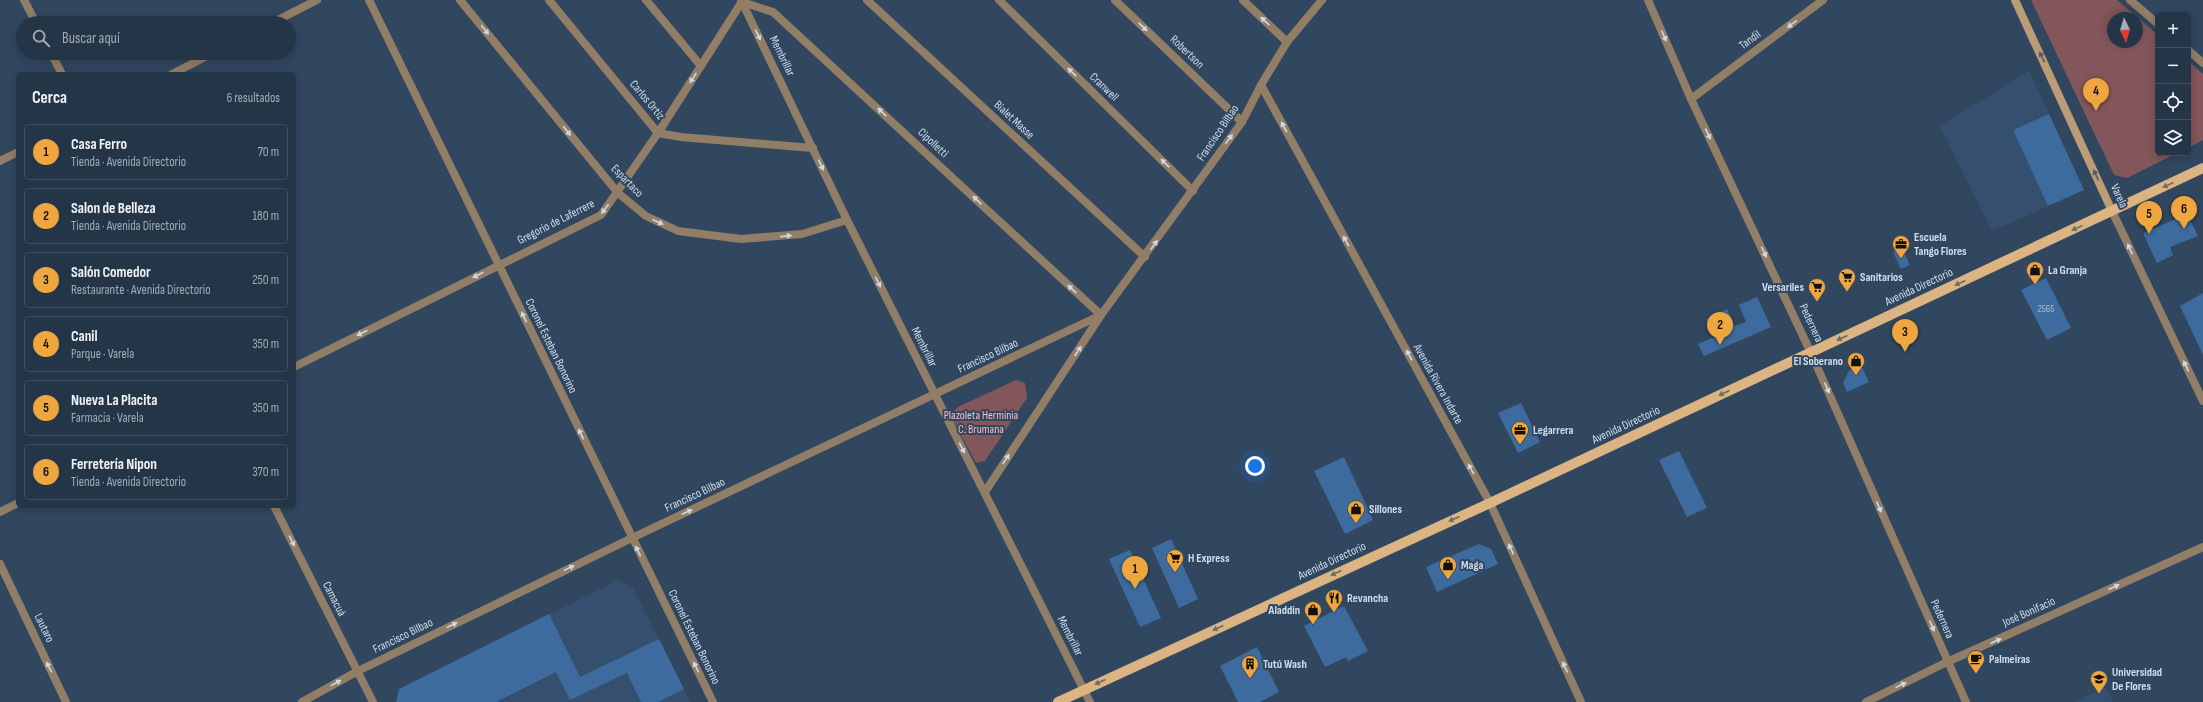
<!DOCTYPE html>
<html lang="es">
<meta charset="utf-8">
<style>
:root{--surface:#253548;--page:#314052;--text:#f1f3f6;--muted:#a3abb4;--line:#425060;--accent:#f0a63e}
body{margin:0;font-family:"Sofia Sans Condensed",sans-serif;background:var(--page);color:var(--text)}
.controls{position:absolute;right:12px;top:12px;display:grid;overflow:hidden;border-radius:6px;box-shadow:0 2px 10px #0003}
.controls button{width:36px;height:36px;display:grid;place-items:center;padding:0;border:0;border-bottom:1px solid var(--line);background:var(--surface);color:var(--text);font:20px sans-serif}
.compass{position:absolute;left:2107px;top:12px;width:36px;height:36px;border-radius:50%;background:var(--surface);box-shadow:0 2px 10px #0003;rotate:175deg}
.you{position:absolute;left:1255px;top:466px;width:14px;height:14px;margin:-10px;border:3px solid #fff;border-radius:50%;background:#1a73e8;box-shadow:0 0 0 6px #1a73e833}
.badge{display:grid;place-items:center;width:26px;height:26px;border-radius:50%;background:var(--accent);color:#111;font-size:13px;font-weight:700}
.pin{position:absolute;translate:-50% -33px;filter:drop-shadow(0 1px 2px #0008)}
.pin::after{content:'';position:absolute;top:21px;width:14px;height:12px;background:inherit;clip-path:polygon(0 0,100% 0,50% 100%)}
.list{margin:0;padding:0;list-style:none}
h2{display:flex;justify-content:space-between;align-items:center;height:52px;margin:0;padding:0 16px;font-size:17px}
h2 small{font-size:13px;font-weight:400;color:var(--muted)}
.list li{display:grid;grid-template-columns:26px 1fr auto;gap:12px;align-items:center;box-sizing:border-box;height:56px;margin:0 8px 8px;padding:0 8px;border:1px solid var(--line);border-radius:6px}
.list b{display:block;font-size:15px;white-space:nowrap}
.list p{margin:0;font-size:13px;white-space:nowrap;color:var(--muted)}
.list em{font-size:13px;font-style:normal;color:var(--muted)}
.icon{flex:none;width:22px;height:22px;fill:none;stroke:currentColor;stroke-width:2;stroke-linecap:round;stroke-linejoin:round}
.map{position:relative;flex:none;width:2203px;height:702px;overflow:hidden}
.search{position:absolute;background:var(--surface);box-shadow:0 2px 10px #0003;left:16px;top:16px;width:280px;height:44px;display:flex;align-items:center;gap:10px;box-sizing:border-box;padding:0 14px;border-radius:22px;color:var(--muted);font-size:15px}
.panel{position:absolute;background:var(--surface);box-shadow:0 2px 10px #0003;left:16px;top:72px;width:280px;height:436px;border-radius:6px}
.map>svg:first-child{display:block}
.built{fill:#35506f}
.green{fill:#83565b;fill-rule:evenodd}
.building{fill:#3d6b9d}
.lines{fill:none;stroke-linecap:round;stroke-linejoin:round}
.minor{stroke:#927e66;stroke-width:8}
.tertiary{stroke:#927e66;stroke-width:8}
.secondary{stroke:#bc9c76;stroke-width:8}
.primary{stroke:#dcb482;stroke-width:10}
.oneway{fill:#cdd9e6}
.oneway2{fill:#545c66}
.oneway3{fill:#6d6d6c}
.labels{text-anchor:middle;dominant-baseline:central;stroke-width:4;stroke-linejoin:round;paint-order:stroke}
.number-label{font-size:10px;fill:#abc1d9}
.street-label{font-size:12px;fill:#d0deed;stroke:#314760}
.poi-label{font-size:12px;font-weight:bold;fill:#d0deed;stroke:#314760;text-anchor:start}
.park-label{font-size:12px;fill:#fdbdc3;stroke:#314760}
</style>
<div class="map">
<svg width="2203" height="702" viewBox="0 0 2203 702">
<rect width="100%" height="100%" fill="#314760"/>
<!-- built -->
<g class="built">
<path d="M2029 71 2084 190 1992 231 1940 126Z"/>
<path d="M618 580 633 588 690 702H396L399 689Z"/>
<path d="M2106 687 2113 702H2074Z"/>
</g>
<!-- green -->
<g class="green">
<path d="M2031 0H2117L2158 35V153H2177L2127 178 2114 175ZM2113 18H2137V42H2113Z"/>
<path d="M2188 61 2203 74V140L2188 148Z"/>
<path d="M1016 380 1025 383 1027 398 985 461 976 463 953 421 952 413 958 407Z"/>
</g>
<!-- building -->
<g class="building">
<path d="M2049 114 2084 190 2048 206 2013 130Z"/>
<path d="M2187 214 2198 236 2170 247 2173 255 2157 263 2143 233Z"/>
<path d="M1902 248 1910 265 1901 269 1893 252Z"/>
<path d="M2046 278 2071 328 2047 340 2021 290Z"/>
<path d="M2203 293V355L2180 306Z"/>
<path d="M1757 297 1771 327 1704 356 1698 344 1714 337 1706 319 1727 309 1735 326 1746 322 1739 305Z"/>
<path d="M1861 365 1869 382 1847 392 1843 383 1849 371Z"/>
<path d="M1521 403 1540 442 1518 453 1498 413Z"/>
<path d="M1679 451 1707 508 1687 517 1659 460Z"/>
<path d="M1344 457 1373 520 1345 534 1314 471Z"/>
<path d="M1171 539 1198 599 1179 608 1152 548Z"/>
<path d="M1479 544 1491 549 1498 564 1437 592 1426 567Z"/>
<path d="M1130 550 1161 618 1140 627 1109 559Z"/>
<path d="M1344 606 1368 651 1348 661 1346 657 1325 667 1304 626Z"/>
<path d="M549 614 580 677 659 639 684 689 658 702H641L627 673 570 700 556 672 498 701V702H396L399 689Z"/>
<path d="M1257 647 1279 692 1260 702H1238L1220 666Z"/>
</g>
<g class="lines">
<!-- minor -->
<g class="minor">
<path d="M24 0 36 23"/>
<path d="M369 0 713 702"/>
<path d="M460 0 618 193 646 216 678 231 741 239 802 234 847 220"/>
<path d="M549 0 658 133 681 137 813 148"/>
<path d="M646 0 701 66"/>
<path d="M741 0 847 220 1090 702"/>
<path d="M867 0 1145 257"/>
<path d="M999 0 1193 191"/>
<path d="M1115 0 1242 122"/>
<path d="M1243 0 1287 42"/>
<path d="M1648 0 1691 99"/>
<path d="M2130 0 2158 24"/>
<path d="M272 23 317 0"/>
<path d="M2188 50 2203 63"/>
<path d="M51 53 62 74"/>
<path d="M172 74 213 53"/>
<path d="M1261 85 1490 503 1581 702"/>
<path d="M0 161 18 152"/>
<path d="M294 367 601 215 658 133 743 0"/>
<path d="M985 492 1101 315 1242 122 1261 85 1287 42 1322 0"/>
<path d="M274 506 373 702"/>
<path d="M0 512 18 503"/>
<path d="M0 564 66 702"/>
<path d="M302 702 358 671 632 538 1101 315 773 12 742 2"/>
<path d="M1866 702 1947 662 2203 547"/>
</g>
<!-- tertiary -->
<g class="tertiary">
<path d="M1823 0 1691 99 1811 353 1966 702"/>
<path d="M2112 211 2203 401"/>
</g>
<!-- secondary -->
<path class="secondary" d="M2015 0 2112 211"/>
<!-- primary -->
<path class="primary" d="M1058 702 1490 503 2203 168"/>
</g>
<!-- one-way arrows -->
<defs><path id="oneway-solid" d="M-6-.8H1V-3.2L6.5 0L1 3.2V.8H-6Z"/></defs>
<g class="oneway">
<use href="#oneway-solid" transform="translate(1265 21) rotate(-137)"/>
<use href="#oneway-solid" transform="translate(1792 24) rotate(143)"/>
<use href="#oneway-solid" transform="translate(1143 27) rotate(44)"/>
<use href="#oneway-solid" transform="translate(485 30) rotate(51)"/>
<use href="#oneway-solid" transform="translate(758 35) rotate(64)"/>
<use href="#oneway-solid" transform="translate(1664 36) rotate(66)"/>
<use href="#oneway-solid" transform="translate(1072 72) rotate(-136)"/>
<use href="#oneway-solid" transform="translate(693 78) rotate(123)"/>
<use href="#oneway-solid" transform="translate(882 112) rotate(-137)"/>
<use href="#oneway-solid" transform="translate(1284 127) rotate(-119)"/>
<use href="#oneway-solid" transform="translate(567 131) rotate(51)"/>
<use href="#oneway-solid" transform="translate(1708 134) rotate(65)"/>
<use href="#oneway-solid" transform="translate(1229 139) rotate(-54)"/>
<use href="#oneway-solid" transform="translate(1165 163) rotate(-136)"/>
<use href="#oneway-solid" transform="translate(821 165) rotate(65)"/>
<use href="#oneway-solid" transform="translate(977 200) rotate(-137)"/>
<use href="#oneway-solid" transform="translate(605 209) rotate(127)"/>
<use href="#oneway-solid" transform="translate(658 222) rotate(25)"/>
<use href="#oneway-solid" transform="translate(786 236) rotate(-7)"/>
<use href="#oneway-solid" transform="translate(1346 241) rotate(-119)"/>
<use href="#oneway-solid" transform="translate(1154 245) rotate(-54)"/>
<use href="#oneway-solid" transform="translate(2130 249) rotate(-115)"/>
<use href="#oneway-solid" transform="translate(1764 252) rotate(65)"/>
<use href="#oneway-solid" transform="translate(478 275) rotate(153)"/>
<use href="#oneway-solid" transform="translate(878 282) rotate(63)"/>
<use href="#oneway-solid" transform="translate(1072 289) rotate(-137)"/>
<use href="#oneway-solid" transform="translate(524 317) rotate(-116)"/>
<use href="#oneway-solid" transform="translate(362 333) rotate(153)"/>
<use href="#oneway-solid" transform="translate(1078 351) rotate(-57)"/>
<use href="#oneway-solid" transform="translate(1409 355) rotate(-119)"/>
<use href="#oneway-solid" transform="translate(2186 366) rotate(-115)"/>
<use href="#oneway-solid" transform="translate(1827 388) rotate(66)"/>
<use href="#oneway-solid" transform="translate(581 434) rotate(-116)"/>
<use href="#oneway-solid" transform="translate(962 448) rotate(62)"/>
<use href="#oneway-solid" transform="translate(1006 459) rotate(-57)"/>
<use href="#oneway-solid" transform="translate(1471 469) rotate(-119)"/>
<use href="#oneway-solid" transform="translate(1879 507) rotate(66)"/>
<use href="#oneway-solid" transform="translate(687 512) rotate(-25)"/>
<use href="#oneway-solid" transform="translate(292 541) rotate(63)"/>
<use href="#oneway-solid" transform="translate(1511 549) rotate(-115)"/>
<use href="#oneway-solid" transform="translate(638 551) rotate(-116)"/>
<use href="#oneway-solid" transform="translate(569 568) rotate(-26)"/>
<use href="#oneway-solid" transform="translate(2114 587) rotate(-24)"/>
<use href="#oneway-solid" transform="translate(452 625) rotate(-26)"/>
<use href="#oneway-solid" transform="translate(1932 626) rotate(66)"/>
<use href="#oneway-solid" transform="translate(1996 641) rotate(-24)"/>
<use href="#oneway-solid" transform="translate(49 667) rotate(-116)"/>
<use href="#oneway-solid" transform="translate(696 667) rotate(-116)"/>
<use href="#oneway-solid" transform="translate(1565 667) rotate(-115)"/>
<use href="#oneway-solid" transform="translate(336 683) rotate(-29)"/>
<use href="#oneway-solid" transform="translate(1901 685) rotate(-26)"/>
</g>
<g class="oneway2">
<use href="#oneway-solid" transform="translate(2042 57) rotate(-115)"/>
<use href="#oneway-solid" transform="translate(2096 175) rotate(-115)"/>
</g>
<g class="oneway3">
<use href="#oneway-solid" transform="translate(2168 185) rotate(155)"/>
<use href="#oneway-solid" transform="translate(2077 228) rotate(155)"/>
<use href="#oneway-solid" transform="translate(1960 283) rotate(155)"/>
<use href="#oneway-solid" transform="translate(1842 338) rotate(155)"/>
<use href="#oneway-solid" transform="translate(1724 393) rotate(155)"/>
<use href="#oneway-solid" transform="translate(1454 519) rotate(156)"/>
<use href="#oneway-solid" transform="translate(1336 573) rotate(155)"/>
<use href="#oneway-solid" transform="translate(1218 628) rotate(155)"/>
<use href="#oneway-solid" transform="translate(1100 682) rotate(155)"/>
</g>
<!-- icons -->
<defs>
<symbol id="office-pin" viewBox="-11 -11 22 30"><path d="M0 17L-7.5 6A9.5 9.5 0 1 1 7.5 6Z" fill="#f0a63e" stroke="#314760"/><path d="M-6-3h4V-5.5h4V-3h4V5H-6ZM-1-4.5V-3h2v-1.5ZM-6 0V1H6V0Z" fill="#111"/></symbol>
<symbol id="shop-pin" viewBox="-11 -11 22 30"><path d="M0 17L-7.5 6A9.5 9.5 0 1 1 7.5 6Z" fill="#f0a63e" stroke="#314760"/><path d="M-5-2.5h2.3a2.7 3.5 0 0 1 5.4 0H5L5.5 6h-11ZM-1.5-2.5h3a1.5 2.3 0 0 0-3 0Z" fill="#111"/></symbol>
<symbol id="supermarket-pin" viewBox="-11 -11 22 30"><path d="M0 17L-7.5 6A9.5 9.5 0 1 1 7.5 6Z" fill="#f0a63e" stroke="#314760"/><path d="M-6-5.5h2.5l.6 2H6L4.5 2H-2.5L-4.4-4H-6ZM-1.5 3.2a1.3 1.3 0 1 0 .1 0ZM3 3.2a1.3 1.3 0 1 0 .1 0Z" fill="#111"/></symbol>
<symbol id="restaurant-pin" viewBox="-11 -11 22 30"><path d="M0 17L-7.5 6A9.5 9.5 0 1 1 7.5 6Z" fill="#f0a63e" stroke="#314760"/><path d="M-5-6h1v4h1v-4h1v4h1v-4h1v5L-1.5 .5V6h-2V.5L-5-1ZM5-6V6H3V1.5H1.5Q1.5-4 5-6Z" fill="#111"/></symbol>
<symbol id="cafe-pin" viewBox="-11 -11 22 30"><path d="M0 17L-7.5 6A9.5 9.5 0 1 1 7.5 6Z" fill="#f0a63e" stroke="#314760"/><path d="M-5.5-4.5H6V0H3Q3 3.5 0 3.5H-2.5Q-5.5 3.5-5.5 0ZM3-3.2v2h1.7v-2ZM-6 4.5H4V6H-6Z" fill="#111"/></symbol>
<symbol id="building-pin" viewBox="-11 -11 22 30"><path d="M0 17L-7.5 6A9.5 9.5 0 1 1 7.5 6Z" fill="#f0a63e" stroke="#314760"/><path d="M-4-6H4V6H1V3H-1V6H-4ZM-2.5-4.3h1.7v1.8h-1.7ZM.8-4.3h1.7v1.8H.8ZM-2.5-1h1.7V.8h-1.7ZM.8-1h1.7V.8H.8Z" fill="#111"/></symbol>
<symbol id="university-pin" viewBox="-11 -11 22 30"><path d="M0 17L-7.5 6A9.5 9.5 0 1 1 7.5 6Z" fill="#f0a63e" stroke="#314760"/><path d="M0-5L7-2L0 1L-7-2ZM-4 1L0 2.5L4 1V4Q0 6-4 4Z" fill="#111"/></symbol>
</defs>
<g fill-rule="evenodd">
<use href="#office-pin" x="1891" y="234" width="20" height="27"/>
<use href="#shop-pin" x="2025" y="260" width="20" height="27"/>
<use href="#supermarket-pin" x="1837" y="267" width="20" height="27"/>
<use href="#supermarket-pin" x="1807" y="277" width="20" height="27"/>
<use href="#shop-pin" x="1846" y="351" width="20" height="27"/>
<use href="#office-pin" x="1510" y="420" width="20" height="27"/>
<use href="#shop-pin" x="1346" y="499" width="20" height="27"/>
<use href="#supermarket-pin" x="1165" y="548" width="20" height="27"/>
<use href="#shop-pin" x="1438" y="555" width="20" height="27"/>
<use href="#restaurant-pin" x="1324" y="588" width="20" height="27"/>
<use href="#shop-pin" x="1303" y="600" width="20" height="27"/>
<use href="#cafe-pin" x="1966" y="649" width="20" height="27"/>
<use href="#building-pin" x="1240" y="654" width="20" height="27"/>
<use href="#university-pin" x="2089" y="669" width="20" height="27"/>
</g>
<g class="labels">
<!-- number labels -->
<g class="number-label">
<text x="2046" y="309">2565</text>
</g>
<!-- street labels -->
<g class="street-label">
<text transform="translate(1750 40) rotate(-37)">Tandil</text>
<text transform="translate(1187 52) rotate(44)">Robertson</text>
<text transform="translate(782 56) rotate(64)">Membrillar</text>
<text transform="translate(1104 87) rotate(44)">Cranwell</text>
<text transform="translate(647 100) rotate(50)">Carlos Ortiz</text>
<text transform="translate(1014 120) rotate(43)">Bialet Masse</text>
<text transform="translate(1218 133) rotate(-56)">Francisco Bilbao</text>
<text transform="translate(933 143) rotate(43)">Cipolletti</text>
<text transform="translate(627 181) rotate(46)">Espartaco</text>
<text transform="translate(2119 196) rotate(65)">Varela</text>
<text transform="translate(556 222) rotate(-27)">Gregorio de Laferrere</text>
<text transform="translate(1919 287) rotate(-25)">Avenida Directorio</text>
<text transform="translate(1811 323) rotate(65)">Pedernera</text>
<text transform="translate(551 346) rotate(64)">Coronel Esteban Bonorino</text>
<text transform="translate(924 347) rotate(63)">Membrillar</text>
<text transform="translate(988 356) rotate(-25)">Francisco Bilbao</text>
<text transform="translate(1438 384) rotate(61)">Avenida Rivera Indarte</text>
<text transform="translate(1626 425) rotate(-25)">Avenida Directorio</text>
<text transform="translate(695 495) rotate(-25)">Francisco Bilbao</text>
<text transform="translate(1332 561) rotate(-25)">Avenida Directorio</text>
<text transform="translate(334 599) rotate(63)">Camacuá</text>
<text transform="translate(2029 612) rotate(-24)">José Bonifacio</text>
<text transform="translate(1942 619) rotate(66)">Pedernera</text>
<text transform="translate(44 628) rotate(64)">Lautaro</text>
<text transform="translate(403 636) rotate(-26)">Francisco Bilbao</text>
<text transform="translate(1070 636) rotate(63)">Membrillar</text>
<text transform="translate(694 637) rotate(64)">Coronel Esteban Bonorino</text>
</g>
<!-- poi labels -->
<g class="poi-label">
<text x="1914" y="237">Escuela<tspan x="1914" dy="14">Tango Flores</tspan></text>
<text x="2048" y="270">La Granja</text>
<text x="1860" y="277">Sanitarios</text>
<text x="1804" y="287" text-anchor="end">Versariles</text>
<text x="1843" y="361" text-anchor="end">El Soberano</text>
<text x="1533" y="430">Legarrera</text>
<text x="1369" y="509">Sillones</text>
<text x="1188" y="558">H Express</text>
<text x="1461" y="565">Maga</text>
<text x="1347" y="598">Revancha</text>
<text x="1300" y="610" text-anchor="end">Aladdin</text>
<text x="1989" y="659">Palmeiras</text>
<text x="1263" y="664">Tutú Wash</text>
<text x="2112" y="672">Universidad<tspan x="2112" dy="14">De Flores</tspan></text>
</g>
<!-- park labels -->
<g class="park-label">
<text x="981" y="415">Plazoleta Herminia<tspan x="981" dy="14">C. Brumana</tspan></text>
</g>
</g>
</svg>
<div class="controls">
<button>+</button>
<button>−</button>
<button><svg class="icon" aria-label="locate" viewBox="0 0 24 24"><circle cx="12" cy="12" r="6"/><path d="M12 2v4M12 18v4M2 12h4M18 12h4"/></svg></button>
<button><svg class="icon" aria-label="layers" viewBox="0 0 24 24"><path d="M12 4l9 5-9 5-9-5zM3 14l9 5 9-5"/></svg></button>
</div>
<svg class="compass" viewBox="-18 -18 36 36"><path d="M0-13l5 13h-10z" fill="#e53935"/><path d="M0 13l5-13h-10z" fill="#a3abb4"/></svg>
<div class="you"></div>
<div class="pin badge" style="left:1135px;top:589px">1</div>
<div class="pin badge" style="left:1720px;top:345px">2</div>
<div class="pin badge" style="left:1905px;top:352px">3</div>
<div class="pin badge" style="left:2096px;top:111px">4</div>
<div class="pin badge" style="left:2149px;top:234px">5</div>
<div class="pin badge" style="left:2184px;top:229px">6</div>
<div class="search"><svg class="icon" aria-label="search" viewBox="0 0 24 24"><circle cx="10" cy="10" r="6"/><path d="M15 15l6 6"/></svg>Buscar aquí</div>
<section class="panel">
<h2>Cerca<small>6 resultados</small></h2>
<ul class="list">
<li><span class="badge">1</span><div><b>Casa Ferro</b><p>Tienda · Avenida Directorio</p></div><em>70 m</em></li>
<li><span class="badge">2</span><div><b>Salon de Belleza</b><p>Tienda · Avenida Directorio</p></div><em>180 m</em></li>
<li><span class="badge">3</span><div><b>Salón Comedor</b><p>Restaurante · Avenida Directorio</p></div><em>250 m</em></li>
<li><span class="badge">4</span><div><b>Canil</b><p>Parque · Varela</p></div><em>350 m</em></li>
<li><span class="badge">5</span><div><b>Nueva La Placita</b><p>Farmacia · Varela</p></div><em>350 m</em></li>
<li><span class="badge">6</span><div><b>Ferretería Nipon</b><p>Tienda · Avenida Directorio</p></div><em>370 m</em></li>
</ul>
</section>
</div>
